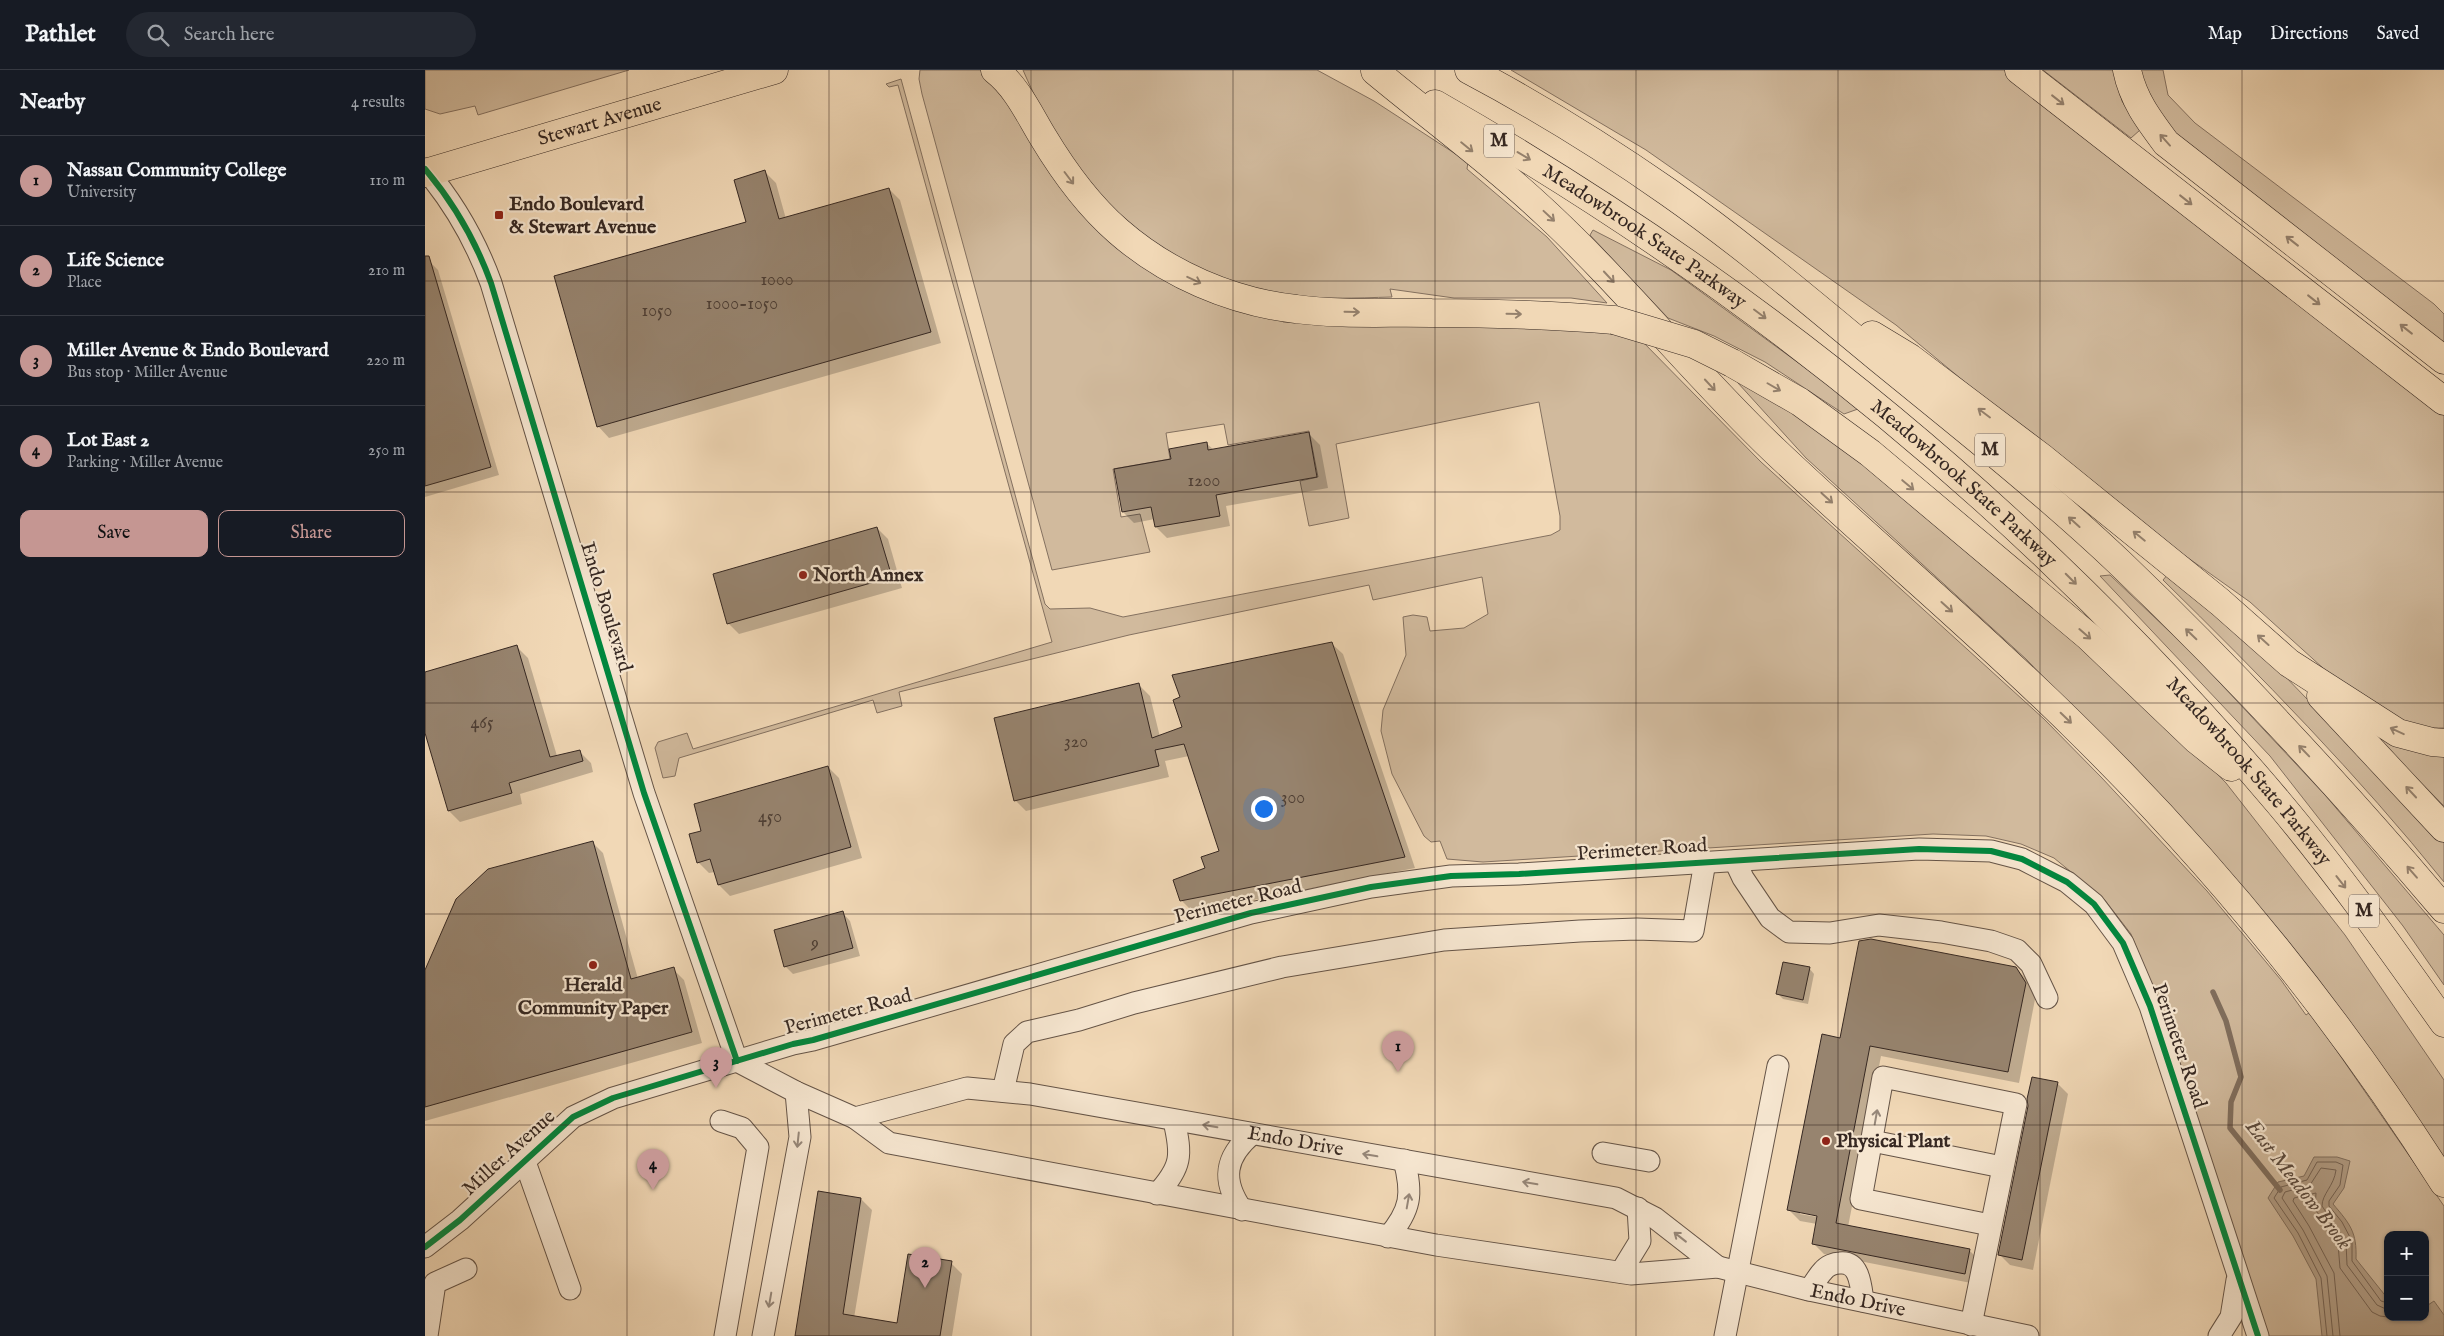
<!DOCTYPE html>
<meta charset="utf-8">
<style>
:root{--surface:#171b24;--page:#242831;--text:#f1f3f6;--muted:#9ea1a6;--line:#363941;--accent:#c59692}
body{margin:0;font-family:"IM FELL English",serif;background:var(--page);color:var(--text)}
.controls{position:absolute;right:15px;bottom:15px;display:grid;overflow:hidden;border-radius:10px;box-shadow:0 1px 4px #0004}
.controls button{width:45px;height:45px;display:grid;place-items:center;padding:0;border:0;border-bottom:1px solid var(--line);background:var(--surface);color:var(--text);font:25px sans-serif}
.you{position:absolute;left:838px;top:738px;width:18px;height:18px;margin:-12px;border:4px solid #fff;border-radius:50%;background:#1a73e8;box-shadow:0 0 0 8px #1a73e833}
.badge{display:grid;place-items:center;width:32px;height:32px;border-radius:50%;background:var(--accent);color:#111;font-size:16px;font-weight:700}
.pin{position:absolute;translate:-50% -41px;filter:drop-shadow(0 1px 2px #0008)}
.pin::after{content:'';position:absolute;top:26px;width:18px;height:15px;background:inherit;clip-path:polygon(0 0,100% 0,50% 100%)}
.list{margin:0;padding:0;list-style:none}
h2{display:flex;justify-content:space-between;align-items:center;height:65px;margin:0;padding:0 20px;font-size:21px}
h2 small{font-size:16px;font-weight:400;color:var(--muted)}
.list li{display:grid;grid-template-columns:32px 1fr auto;gap:15px;align-items:center;box-sizing:border-box;height:90px;padding:0 20px;border-top:1px solid var(--line)}
.list b{display:block;font-size:19px;white-space:nowrap}
.list p{margin:0;font-size:16px;white-space:nowrap;color:var(--muted)}
.list em{font-size:16px;font-style:normal;color:var(--muted)}
.actions{display:flex;gap:10px;padding:15px 20px}
.actions a{flex:1;padding:11px 0;border:1px solid var(--accent);border-radius:10px;text-align:center;font-size:18px;color:var(--accent)}
.actions .main{background:var(--accent);color:#111}
.icon{flex:none;width:28px;height:28px;fill:none;stroke:currentColor;stroke-width:2;stroke-linecap:round;stroke-linejoin:round}
.map{position:relative;flex:none;width:2019px;height:1266px;overflow:hidden}
header{display:flex;align-items:center;gap:30px;box-sizing:border-box;height:70px;padding:0 25px;background:var(--surface);border-bottom:1px solid var(--line)}
header strong{font-size:24px}
nav{display:flex;gap:28px;margin-inline-start:auto;font-size:18px}
.search{width:350px;height:45px;background:var(--page);display:flex;align-items:center;gap:12px;box-sizing:border-box;padding:0 18px;border-radius:28px;color:var(--muted);font-size:19px}
main{display:flex}
aside{flex:1;background:var(--surface)}
.map>svg:first-child{display:block}
.green{fill:#d1ba9d;stroke:#847160;fill-rule:evenodd}
.water{fill:#b19c84;stroke:#806e5d}
.shadow{fill:#0003;fill-rule:evenodd}
.lines{fill:none;stroke-linecap:round;stroke-linejoin:round}
.shore{stroke:#746253;stroke-width:1}
.stream{stroke:#806e5d;stroke-width:5.5}
.building{fill:#97846f;stroke:#362822}
.minor-casing{stroke:#655447;stroke-width:23}
.major-casing{stroke:#362822;stroke-width:29}
.highway-casing{stroke:#362822;stroke-width:29}
.minor{stroke:#f6e6d0;stroke-width:21}
.major{stroke:#f1d8b6;stroke-width:28}
.highway{stroke:#f1d8b6;stroke-width:28}
.highway-bridge-casing{stroke:#362822;stroke-width:29;stroke-linecap:butt}
.highway-bridge{stroke:#f1d8b6;stroke-width:28}
.cycleway-casing{stroke:#f6e6d0;stroke-width:9}
.cycleway{stroke:#00873e;stroke-width:6}
.oneway{stroke:#94806c}
.oneway2{stroke:#968779}
.grid{fill:none;stroke:#362822;stroke-width:1;stroke-opacity:0.55}
.poi-dot{fill:#8f2418;stroke:#f6e6d0;stroke-width:2}
.labels{text-anchor:middle;dominant-baseline:central;stroke-width:4.5;stroke-linejoin:round;paint-order:stroke}
.number-label{font-size:18px;fill:#4e3f35}
.shield{fill:#f6e6d0;stroke:#706156;stroke-width:1}
.shield-label{font-size:19px;font-weight:bold;fill:#362822}
.street-label{font-size:20px;fill:#362822;stroke:#f6e6d0}
.poi-label{font-size:20px;font-weight:bold;fill:#362822;stroke:#f6e6d0;text-anchor:start}
.water-label{font-size:21px;font-style:italic;fill:#5b4b3f;stroke:#f6e6d0}
</style>
<header>
<strong>Pathlet</strong>
<div class="search"><svg class="icon" aria-label="search" viewBox="0 0 24 24"><circle cx="10" cy="10" r="6"/><path d="M15 15l6 6"/></svg>Search here</div>
<nav><a>Map</a><a>Directions</a><a>Saved</a></nav>
</header>
<main>
<aside>
<h2>Nearby<small>4 results</small></h2>
<ul class="list">
<li><span class="badge">1</span><div><b>Nassau Community College</b><p>University</p></div><em>110 m</em></li>
<li><span class="badge">2</span><div><b>Life Science</b><p>Place</p></div><em>210 m</em></li>
<li><span class="badge">3</span><div><b>Miller Avenue &amp; Endo Boulevard</b><p>Bus stop · Miller Avenue</p></div><em>220 m</em></li>
<li><span class="badge">4</span><div><b>Lot East 2</b><p>Parking · Miller Avenue</p></div><em>250 m</em></li>
</ul>
<div class="actions"><a class="main">Save</a><a>Share</a></div>
</aside>
<div class="map">
<svg width="2019" height="1266" viewBox="0 0 2019 1266">
<rect width="100%" height="100%" fill="#f1d8b6"/>
<filter id="stains"><feTurbulence type="fractalNoise" baseFrequency=".004" numOctaves="4"/><feColorMatrix values="0 0 0 0 .2 0 0 0 0 .09 0 0 0 0 .02 0 0 0 .5 -.17"/></filter>
<radialGradient id="worn" r=".72"><stop offset=".6" stop-color="#630" stop-opacity="0"/><stop offset="1" stop-color="#630" stop-opacity=".3"/></radialGradient>
<!-- green -->
<g class="green">
<path d="M0 0H204L53 45 50 36 15 44 0 39Z"/>
<path d="M495 0H560L571 6 644 128 857 245 858 252 1143 255 1214 268 1336 392 1619 649 1677 708 1782 821 1856 910 1881 945 1885 942 2019 1136V1266H1843L1740 951 1706 864 1679 829 1629 788 1596 774 1561 766 1508 764 1058 792 1022 789 1015 771 1006 772 999 766 967 704 956 661 958 640 981 585 978 547 988 545 1002 547 1005 561 1039 558 1063 544 1057 507 948 530 944 515 704 565 474 622 477 636 452 643 448 630 254 688 250 706 238 708 230 678 233 672 262 663 268 679 627 572 473 15 464 17 461 14 476 9 620 534 625 539 665 538 698 547 1126 465 1135 460V446L1114 332 911 374 924 448 884 456 875 411 893 407 884 361 803 375 799 354 741 363 745 389 688 399 696 447 715 444 725 482 627 500 497 24 494 9ZM1963 1165H2000V1247H1963Z"/>
<path d="M598 0H892L949 31 1043 92 1042 99 1122 167 1182 233 1146 228H1029L965 219 967 227C931 228 894 230 858 224 728 201 648 117 598 0Z"/>
<path d="M1086 0H1580L1980 310 2019 345V658H1996L1941 634 1930 627 1825 532 1686 433 1471 255 1221 80Z"/>
<path d="M1618 0H1690L1697 31 1715 60 1706 68Z"/>
<path d="M1711 0H1738L1743 25 1770 53 2009 234 2019 244V275L1752 69 1726 37Z"/>
<path d="M1168 160 1246 200 1408 318 1433 339 1419 344 1340 292 1289 266 1243 248 1165 165Z"/>
<path d="M1303 302 1352 331 1494 436 1710 618 1801 713 1920 865 2019 1010V1091L1971 1016 1850 856 1735 727 1601 589 1381 388Z"/>
<path d="M1744 503 1853 599 2000 751 2019 773V812C1933 705 1836 606 1738 510Z"/>
<path d="M1685 505 1766 582 1900 725 2019 865V915L1978 856 1845 686 1675 506Z"/>
<path d="M1961 665 2019 679V736L1955 671Z"/>
</g>
<!-- water -->
<path class="water" d="M1889 1087H1912L1925 1091 1919 1118 1908 1134C1925 1154 1932 1162 1931 1189L1963 1229V1247H2000V1237L2009 1231 2019 1245V1266H1897L1891 1209 1868 1166 1843 1128 1853 1112 1879 1106Z"/>
<!-- shadow -->
<g class="shadow">
<path d="M340 102 351 113 361 149 464 119 475 130 516 273 184 368 173 356 322 153Z"/>
<path d="M5 192 13 200 74 405 0 427V193Z"/>
<path d="M884 364 895 375 903 418 801 436 805 456 742 468 731 457 730 449 709 453 698 442 747 390 781 373 789 380Z"/>
<path d="M452 458 463 469 477 518 314 564 303 553Z"/>
<path d="M906 573 918 584 990 798 768 842 757 831 796 781 764 686 740 691 744 707 601 741 590 730 714 615 725 626 735 667 758 658Z"/>
<path d="M92 577 103 588 132 686 155 682 166 693 168 702 95 724 97 734 35 752 24 741 0 659V604Z"/>
<path d="M403 697 414 708 437 788 305 826 294 815 290 802 284 803 273 792 278 761Z"/>
<path d="M167 772 178 783 213 909 248 899 259 910 277 973 0 1051V903Z"/>
<path d="M417 842 425 851 435 886 368 904 360 896Z"/>
<path d="M1384 898 1389 904 1383 934 1358 929 1353 924Z"/>
<path d="M1591 898 1602 910 1611 924 1594 1013 1456 986 1423 1157 1544 1180 1555 1191 1551 1214 1399 1184 1388 1173 1392 1154 1375 1151 1364 1140 1416 969ZM1375 1141 1399 1146 1398 1148 1375 1144Z"/>
<path d="M1632 1013 1643 1024 1608 1200 1585 1195 1574 1184Z"/>
<path d="M394 1122 436 1129 447 1140 429 1248 473 1255 526 1193 537 1204 527 1266H371Z"/>
</g>
<g class="lines">
<!-- shore -->
<g class="shore">
<path d="M1902 1266 1896 1208 1873 1163 1849 1128 1856 1117 1882 1110 1892 1092H1911L1918 1095 1915 1115 1904 1131V1136L1917 1152 1927 1171V1191L1956 1231 1963 1233"/>
<path d="M1908 1266 1902 1206 1878 1160 1857 1128 1860 1122 1885 1115 1896 1098 1911 1100C1909 1116 1897 1124 1897 1136L1921 1172 1922 1195 1952 1235 1963 1240"/>
<path d="M1915 1266 1909 1203 1884 1156 1868 1131 1869 1128 1891 1123 1890 1139 1913 1174 1915 1198 1947 1242 1955 1246 1963 1247"/>
</g>
<!-- stream -->
<path class="stream" d="M1788 922 1801 951 1816 1007 1806 1032 1805 1058 1855 1120"/>
</g>
<!-- building -->
<g class="building">
<path d="M340 100 354 149 464 118 506 262 172 357 129 206 321 152 309 110Z"/>
<path d="M0 186H4L66 397 0 416Z"/>
<path d="M884 362 892 407 791 425 795 446 730 457 726 437 697 442 689 399 746 389 744 379 782 372 783 380Z"/>
<path d="M452 457 467 507 302 554 288 504Z"/>
<path d="M907 572 980 787 755 831 748 810 780 798 776 787 794 781 759 674 730 680 734 696 589 731 569 648 714 613 727 668 757 657 748 630 755 627 747 605Z"/>
<path d="M92 575 125 687 155 680 158 691 84 713 87 723 23 741 0 663V602Z"/>
<path d="M403 696 426 777 293 815 285 789 272 793 264 764 276 761 269 734Z"/>
<path d="M168 771 206 909 249 897 267 962 0 1037V900L31 829 63 799Z"/>
<path d="M418 841 428 878 359 897 349 860Z"/>
<path d="M1446 869 1591 897 1601 913 1583 1002 1445 976 1411 1153 1545 1179 1540 1204 1387 1174 1392 1146 1362 1140 1397 964 1415 968 1434 871Z"/>
<path d="M1358 892 1385 897 1378 930 1351 924Z"/>
<path d="M1607 1007 1633 1012 1597 1190 1573 1185 1603 1036 1602 1029Z"/>
<path d="M393 1121 436 1128 418 1244 472 1253 483 1184 527 1191 515 1266H370Z"/>
</g>
<g class="lines">
<defs>
<g id="minor">
<path d="M0 99C29 133 51 172 66 213L219 723 312 991"/>
<path d="M1310 791 1318 808 1345 848 1364 862 1405 863 1454 855 1516 862 1566 871 1592 880 1606 894 1622 928"/>
<path id="s1" d="M312 991 371 1022 430 1048 464 1073 1011 1175 1206 1204 1293 1197 1384 1220 1603 1266"/>
<path d="M578 1021 589 974 602 962 654 950 709 933 857 897 1019 870 1155 861 1212 859 1268 861 1280 792"/>
<path id="s2" d="M430 1048 542 1018 605 1024 1191 1128 1230 1148 1293 1197"/>
<path d="M296 1051 317 1058 333 1077 300 1266"/>
<path d="M1447 1071 1577 1097"/>
<path d="M1178 1083 1224 1091"/>
<path d="M99 1089 145 1219"/>
<path d="M732 1124C757 1097 757 1085 749 1051"/>
<path d="M817 1140C796 1110 800 1087 827 1064"/>
<path d="M963 1167C986 1140 988 1124 979 1090"/>
<path d="M0 1177 35 1150 148 1047 188 1028 368 974 388 970 826 843 946 817 1026 806 1094 804 1494 779 1566 781 1597 789 1642 812 1669 834 1698 873 1725 936 1833 1266"/>
<path d="M1196 1202 1215 1171 1213 1138"/>
<path d="M1384 1220C1389 1214 1393 1206 1398 1201 1402 1196 1409 1193 1415 1193 1435 1191 1436 1217 1438 1231"/>
<path d="M1546 1255 1591 1034 1458 1007 1436 1129 1565 1155"/>
<path d="M2 1266 10 1213 41 1199"/>
<path d="M338 1266 375 1067 371 1022"/>
<path d="M1300 1266 1353 996"/>
<path d="M1794 1266 1806 1247 1812 1210"/>
</g>
<g id="major">
<path id="s3" d="M0 103 349 0"/>
</g>
<g id="highway">
<path d="M570 0C592 17 604 44 618 67 639 102 662 134 693 161 742 204 807 232 871 239 916 245 962 242 1007 243 1068 243 1128 245 1189 250"/>
<path d="M1044 0C1112 36 1180 78 1243 122 1316 173 1384 231 1452 287 1534 354 1618 420 1695 493 1809 602 1917 719 2019 839"/>
<path d="M1594 0 2019 331"/>
<path d="M1702 0C1708 29 1723 49 1741 73L2019 290"/>
<path d="M950 1C1008 49 1069 94 1124 146 1203 220 1271 306 1350 381 1448 474 1552 560 1648 655 1789 793 1914 947 2019 1113"/>
<path id="s4" d="M1010 34C1333 218 1613 448 1853 732 1912 802 1966 878 2019 953"/>
<path d="M1447 265 1485 288 1616 387 1795 532 1864 593 1973 663 2007 672 2019 673"/>
<path d="M1307 293 1375 332 1445 383 1664 567 1772 670 1806 697"/>
<path d="M1896 626 2019 758"/>
</g>
</defs>
<!-- minor casing -->
<use href="#minor" class="minor-casing"/>
<!-- major casing -->
<use href="#major" class="major-casing"/>
<!-- highway casing -->
<use href="#highway" class="highway-casing"/>
<!-- minor -->
<use href="#minor" class="minor"/>
<!-- major -->
<use href="#major" class="major"/>
<!-- highway -->
<use href="#highway" class="highway"/>
<defs>
<path id="highway-bridge" d="M1189 250 1269 274 1307 293"/>
</defs>
<!-- highway-bridge casing -->
<use href="#highway-bridge" class="highway-bridge-casing"/>
<!-- highway-bridge -->
<use href="#highway-bridge" class="highway-bridge"/>
<defs>
<g id="cycleway">
<path d="M0 99C29 133 51 172 66 213L219 723 312 991"/>
<path d="M0 1177 35 1150 148 1047 188 1028 368 974 388 970 826 843 946 817 1026 806 1094 804 1494 779 1566 781 1597 789 1642 812 1669 834 1698 873 1725 936 1833 1266"/>
</g>
</defs>
<!-- cycleway casing -->
<use href="#cycleway" class="cycleway-casing"/>
<!-- cycleway -->
<use href="#cycleway" class="cycleway"/>
</g>
<!-- one-way arrows -->
<defs><path id="oneway-shaft" d="M-6 0H5M1.5-3L5.5 0L1.5 3" fill="none" stroke-width="1.6" stroke-linecap="round" stroke-linejoin="round" transform="scale(1.25)"/></defs>
<g class="oneway">
<use href="#oneway-shaft" transform="translate(1633 30) rotate(38)"/>
<use href="#oneway-shaft" transform="translate(1740 70) rotate(-132)"/>
<use href="#oneway-shaft" transform="translate(1042 77) rotate(39)"/>
<use href="#oneway-shaft" transform="translate(1099 86) rotate(31)"/>
<use href="#oneway-shaft" transform="translate(644 108) rotate(53)"/>
<use href="#oneway-shaft" transform="translate(1761 130) rotate(38)"/>
<use href="#oneway-shaft" transform="translate(1124 146) rotate(43)"/>
<use href="#oneway-shaft" transform="translate(1867 171) rotate(-142)"/>
<use href="#oneway-shaft" transform="translate(1184 207) rotate(47)"/>
<use href="#oneway-shaft" transform="translate(769 210) rotate(25)"/>
<use href="#oneway-shaft" transform="translate(1889 230) rotate(38)"/>
<use href="#oneway-shaft" transform="translate(927 242) rotate(1)"/>
<use href="#oneway-shaft" transform="translate(1089 244) rotate(1)"/>
<use href="#oneway-shaft" transform="translate(1335 244) rotate(37)"/>
<use href="#oneway-shaft" transform="translate(1981 259) rotate(-142)"/>
<use href="#oneway-shaft" transform="translate(1285 315) rotate(47)"/>
<use href="#oneway-shaft" transform="translate(1349 317) rotate(30)"/>
<use href="#oneway-shaft" transform="translate(1559 343) rotate(-143)"/>
<use href="#oneway-shaft" transform="translate(1483 415) rotate(40)"/>
<use href="#oneway-shaft" transform="translate(1402 428) rotate(42)"/>
<use href="#oneway-shaft" transform="translate(1649 452) rotate(-138)"/>
<use href="#oneway-shaft" transform="translate(1714 466) rotate(-141)"/>
<use href="#oneway-shaft" transform="translate(1646 509) rotate(45)"/>
<use href="#oneway-shaft" transform="translate(1522 537) rotate(42)"/>
<use href="#oneway-shaft" transform="translate(1660 564) rotate(41)"/>
<use href="#oneway-shaft" transform="translate(1766 564) rotate(-136)"/>
<use href="#oneway-shaft" transform="translate(1838 570) rotate(-138)"/>
<use href="#oneway-shaft" transform="translate(1641 648) rotate(44)"/>
<use href="#oneway-shaft" transform="translate(1972 661) rotate(-155)"/>
<use href="#oneway-shaft" transform="translate(1879 681) rotate(-134)"/>
<use href="#oneway-shaft" transform="translate(1986 722) rotate(-133)"/>
<use href="#oneway-shaft" transform="translate(1987 802) rotate(-131)"/>
<use href="#oneway-shaft" transform="translate(1916 812) rotate(52)"/>
</g>
<g class="oneway2">
<use href="#oneway-shaft" transform="translate(1451 1047) rotate(-80)"/>
<use href="#oneway-shaft" transform="translate(785 1056) rotate(-171)"/>
<use href="#oneway-shaft" transform="translate(373 1070) rotate(96)"/>
<use href="#oneway-shaft" transform="translate(945 1085) rotate(-170)"/>
<use href="#oneway-shaft" transform="translate(1105 1113) rotate(-170)"/>
<use href="#oneway-shaft" transform="translate(983 1131) rotate(-80)"/>
<use href="#oneway-shaft" transform="translate(1255 1167) rotate(-142)"/>
<use href="#oneway-shaft" transform="translate(345 1230) rotate(100)"/>
</g>
<!-- grid -->
<path class="grid" d="M202 0V1266M404 0V1266M606 0V1266M808 0V1266M1010 0V1266M1211 0V1266M1413 0V1266M1615 0V1266M1817 0V1266M0 211H2019M0 422H2019M0 633H2019M0 844H2019M0 1055H2019"/>
<!-- markers -->
<g class="poi-dot">
<rect x="69" y="140" width="10" height="10" rx="2.5"/>
<circle cx="378" cy="505" r="5"/>
<circle cx="168" cy="895" r="5"/>
<circle cx="1401" cy="1071" r="5"/>
</g>
<g class="labels">
<!-- number labels -->
<g class="number-label">
<text x="352" y="210">1000</text>
<text x="317" y="234">1000-1050</text>
<text x="232" y="241">1050</text>
<text x="779" y="411">1200</text>
<text x="57" y="653">465</text>
<text x="651" y="672">320</text>
<text x="868" y="728">300</text>
<text x="345" y="747">450</text>
<text x="390" y="873">9</text>
</g>
<!-- shield labels -->
<g class="shield">
<rect x="1059" y="54.5" width="30" height="33" rx="4"/>
<rect x="1550" y="363.5" width="30" height="33" rx="4"/>
<rect x="1924" y="824.5" width="30" height="33" rx="4"/>
</g>
<g class="shield-label">
<text x="1074" y="71">M</text>
<text x="1565" y="380">M</text>
<text x="1939" y="841">M</text>
</g>
<!-- street labels -->
<g class="street-label">
<text stroke="none"><textPath href="#s3" startOffset="182">Stewart Avenue</textPath></text>
<text stroke="none"><textPath href="#s4" startOffset="248">Meadowbrook State Parkway</textPath></text>
<text stroke="none"><textPath href="#s4" startOffset="652">Meadowbrook State Parkway</textPath></text>
<text transform="translate(181 537) rotate(73)">Endo Boulevard</text>
<text stroke="none"><textPath href="#s4" startOffset="1058">Meadowbrook State Parkway</textPath></text>
<text transform="translate(1217 780) rotate(-4)">Perimeter Road</text>
<text transform="translate(813 832) rotate(-14)">Perimeter Road</text>
<text transform="translate(423 942) rotate(-15)">Perimeter Road</text>
<text transform="translate(1754 976) rotate(71)">Perimeter Road</text>
<text stroke="none"><textPath href="#s2" startOffset="449">Endo Drive</textPath></text>
<text transform="translate(84 1083) rotate(-42)">Miller Avenue</text>
<text stroke="none"><textPath href="#s1" startOffset="1158">Endo Drive</textPath></text>
</g>
<!-- poi labels -->
<g class="poi-label">
<text x="84" y="134">Endo Boulevard<tspan x="84" dy="23">&amp; Stewart Avenue</tspan></text>
<text x="388" y="505">North Annex</text>
<text x="168" y="915" text-anchor="middle">Herald<tspan x="168" dy="23">Community Paper</tspan></text>
<text x="1411" y="1071">Physical Plant</text>
</g>
<!-- water labels -->
<g class="water-label">
<text transform="translate(1873 1115) rotate(52)">East Meadow Brook</text>
</g>
</g>
<rect width="100%" height="100%" filter="url(#stains)"/>
<rect width="100%" height="100%" fill="url(#worn)"/>
</svg>
<div class="controls">
<button>+</button>
<button>−</button>
</div>
<div class="you"></div>
<div class="pin badge" style="left:973px;top:1002px">1</div>
<div class="pin badge" style="left:500px;top:1218px">2</div>
<div class="pin badge" style="left:291px;top:1018px">3</div>
<div class="pin badge" style="left:228px;top:1120px">4</div>
</div>
</main>
